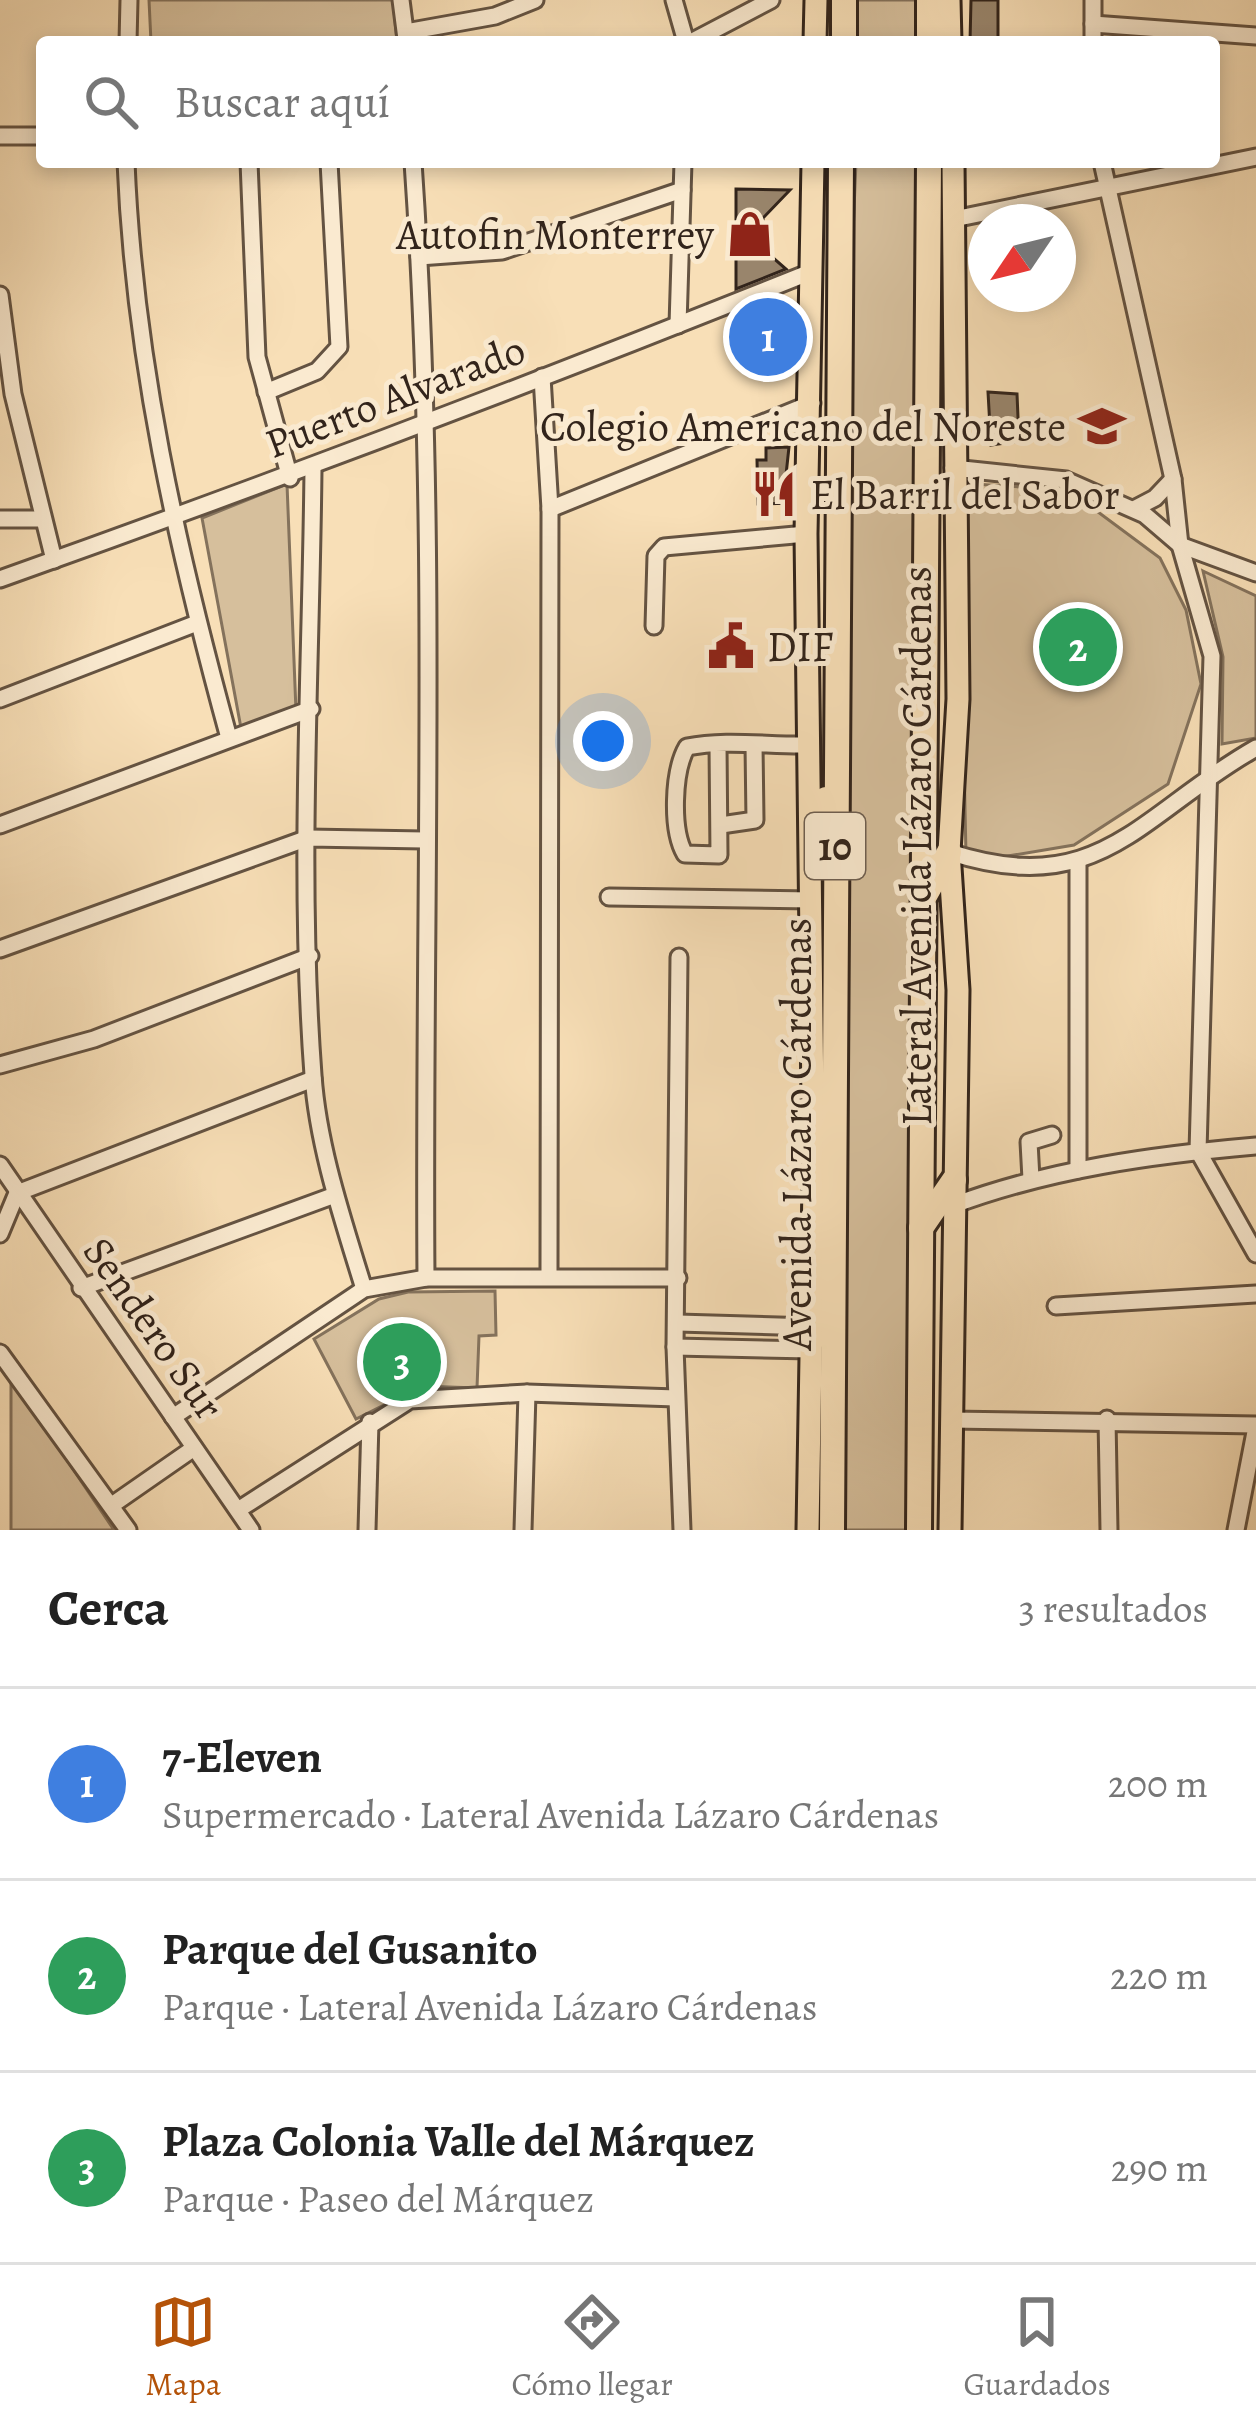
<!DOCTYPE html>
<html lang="es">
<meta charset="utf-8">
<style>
:root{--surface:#fff;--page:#f6f6f6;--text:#222;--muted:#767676;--line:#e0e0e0;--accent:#b45309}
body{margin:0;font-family:Alegreya,serif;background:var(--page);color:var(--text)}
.compass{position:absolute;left:968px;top:204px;width:108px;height:108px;border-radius:50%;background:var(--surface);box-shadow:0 6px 18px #0003;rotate:235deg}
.you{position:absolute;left:603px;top:741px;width:42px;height:42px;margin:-30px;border:9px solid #fff;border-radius:50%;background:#1a73e8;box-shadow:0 0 0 18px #1a73e833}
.badge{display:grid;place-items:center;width:78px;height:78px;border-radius:50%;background:var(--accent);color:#fff;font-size:39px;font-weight:700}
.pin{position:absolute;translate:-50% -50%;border:6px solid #fff;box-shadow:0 3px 12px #0006}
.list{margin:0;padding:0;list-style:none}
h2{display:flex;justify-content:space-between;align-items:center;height:156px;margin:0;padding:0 48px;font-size:51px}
h2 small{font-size:39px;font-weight:400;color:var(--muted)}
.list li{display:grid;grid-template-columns:78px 1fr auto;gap:36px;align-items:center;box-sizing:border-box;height:192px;padding:0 48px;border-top:3px solid var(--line)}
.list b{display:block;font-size:45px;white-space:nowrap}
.list p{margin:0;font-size:39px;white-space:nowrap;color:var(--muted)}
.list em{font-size:39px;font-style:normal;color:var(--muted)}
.icon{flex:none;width:66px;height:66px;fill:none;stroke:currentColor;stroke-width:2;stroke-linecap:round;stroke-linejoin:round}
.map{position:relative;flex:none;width:1256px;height:1530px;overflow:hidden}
.search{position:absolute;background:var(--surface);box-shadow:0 6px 18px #0003;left:36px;right:36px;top:36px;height:132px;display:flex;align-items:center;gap:30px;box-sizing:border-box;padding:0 42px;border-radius:12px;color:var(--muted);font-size:45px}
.sheet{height:732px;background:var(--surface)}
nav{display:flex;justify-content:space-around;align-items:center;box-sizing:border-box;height:168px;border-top:3px solid var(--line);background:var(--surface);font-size:33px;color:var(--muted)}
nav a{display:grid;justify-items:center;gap:6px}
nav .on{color:var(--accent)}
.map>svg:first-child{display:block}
.green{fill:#d6bf9c;stroke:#84725c;stroke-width:3}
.building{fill:#99856c;stroke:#32241b;stroke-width:3}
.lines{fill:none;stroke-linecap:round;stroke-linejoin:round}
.minor-casing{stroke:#645342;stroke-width:21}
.major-casing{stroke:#32241b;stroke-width:27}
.highway-casing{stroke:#32241b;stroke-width:30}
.minor{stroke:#faead0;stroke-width:15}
.major{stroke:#f8dfb7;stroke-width:21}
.highway{stroke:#f8dfb7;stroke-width:24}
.labels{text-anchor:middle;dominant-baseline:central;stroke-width:10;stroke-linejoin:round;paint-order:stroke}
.shield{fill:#faead0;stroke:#6e5f51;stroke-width:3}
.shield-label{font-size:39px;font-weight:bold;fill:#32241b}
.poi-label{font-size:42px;fill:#32241b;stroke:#faead0;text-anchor:end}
.street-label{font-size:42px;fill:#32241b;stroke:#faead0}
</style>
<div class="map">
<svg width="1256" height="1530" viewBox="0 0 1256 1530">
<rect width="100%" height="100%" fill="#f8dfb7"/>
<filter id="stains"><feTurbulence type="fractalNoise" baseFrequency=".00167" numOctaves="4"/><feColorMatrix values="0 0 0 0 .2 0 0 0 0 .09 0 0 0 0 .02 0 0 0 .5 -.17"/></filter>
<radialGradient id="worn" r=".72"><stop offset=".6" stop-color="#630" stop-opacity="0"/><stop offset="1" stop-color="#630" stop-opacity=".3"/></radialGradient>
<!-- green -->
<g class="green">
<path d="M149 0H393L397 42H151Z"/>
<path d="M855 0H926V42H856Z"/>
<path d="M856 162H926L912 1530H830L846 401Z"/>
<path d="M958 483 1038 488 1094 509 1160 558 1186 610 1201 684 1168 784 1074 845 990 859 966 855Z"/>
<path d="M287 484 296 711 241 728 202 518Z"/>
<path d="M1203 571 1256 596V738L1222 744 1223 657Z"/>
<path d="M495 1291 496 1335 479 1336 477 1388 422 1386 356 1419 314 1339 379 1299 408 1292Z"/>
<path d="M11 1377 114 1530H11Z"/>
</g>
<!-- building -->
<g class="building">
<path d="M971 0H998V42H970Z"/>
<path d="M736 189 790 190 763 218V249L786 269 736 289Z"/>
<path d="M772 316 779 353 767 357 754 322Z"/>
<path d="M988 392 1017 394 1019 441 991 445Z"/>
<path d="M789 447 785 484H791V503L758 504 757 460H766V448Z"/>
</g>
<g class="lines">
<defs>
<g id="minor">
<path d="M401 0 406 39"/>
<path d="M674 0 686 42"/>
<path d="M1093 0V42"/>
<path d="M1093 24 1256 36"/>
<path d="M406 32 495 16 535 0"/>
<path d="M128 42 129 0"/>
<path d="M691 42 771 0"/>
<path d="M0 136H42"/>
<path d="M126 162C134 359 177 548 229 738"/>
<path d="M249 162 257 357 290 478"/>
<path d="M413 162C439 533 423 906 426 1278"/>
<path d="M1102 162 1173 479 1180 545 1212 656 1198 1151 1256 1254"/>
<path d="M954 219 1256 157"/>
<path d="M419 257 502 251 682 190"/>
<path d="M0 295 13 394 54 560"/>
<path d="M678 325 683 162"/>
<path d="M542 377 550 509 549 1276"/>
<path d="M266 392 317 371 339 347 329 162"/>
<path d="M953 468 1066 480 1145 515 1180 545 1256 573"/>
<path d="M313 469C311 670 298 874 313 1075 318 1147 343 1220 364 1289"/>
<path d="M550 509 812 403"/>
<path d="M1134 509 1155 498 1173 479"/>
<path d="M0 519H43"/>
<path d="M0 579C273 482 544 379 813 271"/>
<path d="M654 626 656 556 664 547 806 534"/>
<path d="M0 699 197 623"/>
<path d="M718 745 719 855 685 854C671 830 673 771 687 747 726 739 769 746 808 745"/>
<path d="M0 825 311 709"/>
<path d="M721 825 755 820 754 745"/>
<path d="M949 852C1101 901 1138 815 1256 748"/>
<path d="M1078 864V1170"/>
<path d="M609 897 813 900"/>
<path d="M0 949 308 838 424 840"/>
<path d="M679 957 675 1347 682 1530"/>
<path d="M0 1065 94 1039 310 956"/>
<path d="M0 1165 251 1530"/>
<path d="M1031 1179 1029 1142 1052 1135"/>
<path d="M954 1205C1051 1169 1153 1155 1256 1146"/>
<path d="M0 1234 17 1193 313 1079"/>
<path d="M81 1288 335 1195"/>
<path d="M1056 1306 1256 1294"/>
<path d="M678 1323 812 1327"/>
<path d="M675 1347 811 1350"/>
<path d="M0 1353 128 1530"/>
<path d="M173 1417 364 1289 426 1278H678"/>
<path d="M1107 1419 1109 1530"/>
<path d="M950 1420 1256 1425"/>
<path d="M112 1505 194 1448"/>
<path d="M238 1510 410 1400 527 1393 676 1398"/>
<path d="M367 1530 370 1422"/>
<path d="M523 1530 527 1393"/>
<path d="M1236 1530 1256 1427"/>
</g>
<g id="major">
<path d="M949 0 950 42"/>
<path d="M815 42 816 0"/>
<path d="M808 1530 814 1184 806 534 813 162"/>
<path d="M950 1530 958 990 949 852 958 699 953 162"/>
</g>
<g id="highway">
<path d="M844 42V0"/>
<path d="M929 42V0"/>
<path d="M812 858 826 799"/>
<path d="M926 894 949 852"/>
<path d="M921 1228 954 1180"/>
<path d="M812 1285 824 1335"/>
<path d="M832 1530 841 162"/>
<path d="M919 1530 929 162"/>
</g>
</defs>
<!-- minor casing -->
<use href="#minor" class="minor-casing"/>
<!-- major casing -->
<use href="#major" class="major-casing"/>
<!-- highway casing -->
<use href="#highway" class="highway-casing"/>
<!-- minor -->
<use href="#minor" class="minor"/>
<!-- major -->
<use href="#major" class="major"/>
<!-- highway -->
<use href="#highway" class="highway"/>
</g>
<!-- icons -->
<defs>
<symbol id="shop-bare" viewBox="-9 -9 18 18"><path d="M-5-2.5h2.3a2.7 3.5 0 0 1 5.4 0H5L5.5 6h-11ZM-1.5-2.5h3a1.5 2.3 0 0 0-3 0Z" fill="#8f2418" stroke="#faead0" stroke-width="2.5" paint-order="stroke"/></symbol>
<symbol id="school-bare" viewBox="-9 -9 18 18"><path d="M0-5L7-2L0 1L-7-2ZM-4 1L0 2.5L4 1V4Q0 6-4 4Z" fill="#8f2418" stroke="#faead0" stroke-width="2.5" paint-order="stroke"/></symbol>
<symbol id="restaurant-bare" viewBox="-9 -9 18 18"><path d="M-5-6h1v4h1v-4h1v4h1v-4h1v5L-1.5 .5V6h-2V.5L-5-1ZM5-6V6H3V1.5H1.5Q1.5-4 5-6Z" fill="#8f2418" stroke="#faead0" stroke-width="2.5" paint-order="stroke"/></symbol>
<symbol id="civic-bare" viewBox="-9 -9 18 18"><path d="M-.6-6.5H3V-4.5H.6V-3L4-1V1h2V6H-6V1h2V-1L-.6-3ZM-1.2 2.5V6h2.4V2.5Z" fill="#8f2418" stroke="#faead0" stroke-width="2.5" paint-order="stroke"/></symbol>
</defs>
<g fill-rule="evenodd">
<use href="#shop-bare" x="717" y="201" width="66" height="66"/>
<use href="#school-bare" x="1069" y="393" width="66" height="66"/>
<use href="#restaurant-bare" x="741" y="461" width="66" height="66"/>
<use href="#civic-bare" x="698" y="613" width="66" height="66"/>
</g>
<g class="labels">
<!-- shield labels -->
<rect class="shield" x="805" y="813" width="60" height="66" rx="9"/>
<g class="shield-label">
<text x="835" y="846">10</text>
</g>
<!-- poi labels -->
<g class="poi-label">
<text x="714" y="234">Autofin Monterrey</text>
<text x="1066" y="426">Colegio Americano del Noreste</text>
<text x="810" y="494" text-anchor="start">El Barril del Sabor</text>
<text x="767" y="646" text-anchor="start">DIF</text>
</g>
<!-- street labels -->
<g class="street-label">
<text transform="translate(395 396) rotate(-21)">Puerto Alvarado</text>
<text transform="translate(916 846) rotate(-90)">Lateral Avenida Lázaro Cárdenas</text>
<text transform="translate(796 1134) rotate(-90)">Avenida Lázaro Cárdenas</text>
<text transform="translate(154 1328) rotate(55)">Sendero Sur</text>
</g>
</g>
<rect width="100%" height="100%" filter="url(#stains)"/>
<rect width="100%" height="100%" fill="url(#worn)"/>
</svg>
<svg class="compass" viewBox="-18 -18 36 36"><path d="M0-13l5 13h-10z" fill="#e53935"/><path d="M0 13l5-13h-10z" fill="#767676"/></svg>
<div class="you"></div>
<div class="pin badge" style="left:768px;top:337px;background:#3f7fe0">1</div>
<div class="pin badge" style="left:1078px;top:647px;background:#2e9e5b">2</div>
<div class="pin badge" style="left:402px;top:1362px;background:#2e9e5b">3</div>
<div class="search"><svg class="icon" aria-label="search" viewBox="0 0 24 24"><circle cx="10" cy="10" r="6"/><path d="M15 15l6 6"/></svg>Buscar aquí</div>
</div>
<section class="sheet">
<h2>Cerca<small>3 resultados</small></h2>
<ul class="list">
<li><span class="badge" style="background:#3f7fe0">1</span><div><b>7-Eleven</b><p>Supermercado · Lateral Avenida Lázaro Cárdenas</p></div><em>200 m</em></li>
<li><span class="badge" style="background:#2e9e5b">2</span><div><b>Parque del Gusanito</b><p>Parque · Lateral Avenida Lázaro Cárdenas</p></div><em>220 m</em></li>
<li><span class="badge" style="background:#2e9e5b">3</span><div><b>Plaza Colonia Valle del Márquez</b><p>Parque · Paseo del Márquez</p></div><em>290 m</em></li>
</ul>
</section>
<nav>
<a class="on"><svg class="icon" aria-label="map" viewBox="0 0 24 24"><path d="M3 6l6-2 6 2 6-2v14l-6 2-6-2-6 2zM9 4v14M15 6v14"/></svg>Mapa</a>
<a><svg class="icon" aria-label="directions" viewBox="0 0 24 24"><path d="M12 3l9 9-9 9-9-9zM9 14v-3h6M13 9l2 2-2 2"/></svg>Cómo llegar</a>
<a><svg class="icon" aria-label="saved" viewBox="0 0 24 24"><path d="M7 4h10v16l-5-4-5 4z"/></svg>Guardados</a>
</nav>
